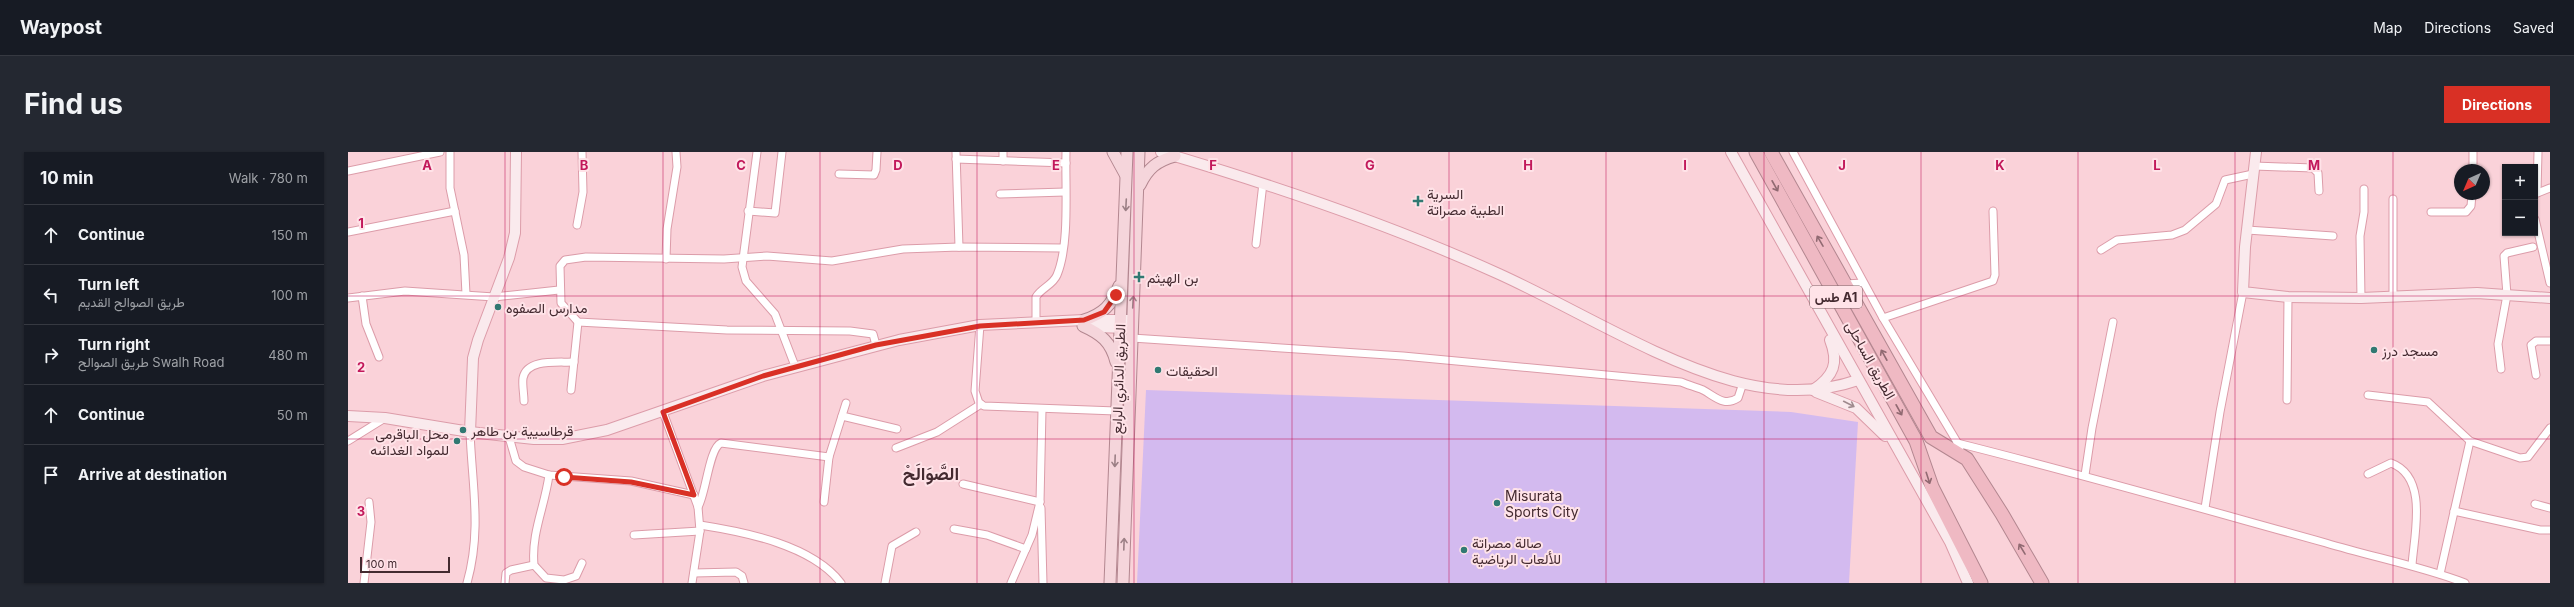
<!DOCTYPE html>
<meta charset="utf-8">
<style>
:root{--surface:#171b24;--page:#242831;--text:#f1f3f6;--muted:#9ea1a6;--line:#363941;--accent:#d93025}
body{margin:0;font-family:Inter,Vazirmatn,sans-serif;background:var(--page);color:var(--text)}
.controls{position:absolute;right:12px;top:12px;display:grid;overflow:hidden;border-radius:0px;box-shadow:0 1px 3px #0004}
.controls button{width:36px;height:36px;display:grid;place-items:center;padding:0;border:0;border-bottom:1px solid var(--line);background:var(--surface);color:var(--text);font:20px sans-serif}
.compass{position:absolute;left:2106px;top:12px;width:36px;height:36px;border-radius:50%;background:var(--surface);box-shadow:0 1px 3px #0004;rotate:224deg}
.scale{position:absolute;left:12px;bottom:10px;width:90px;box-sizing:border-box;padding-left:4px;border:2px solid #442a30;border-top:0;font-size:11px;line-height:14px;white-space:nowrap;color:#442a30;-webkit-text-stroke:3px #ffe3e8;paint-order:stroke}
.stop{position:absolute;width:12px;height:12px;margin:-9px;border:3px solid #d93025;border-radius:50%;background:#fff}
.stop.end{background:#d93025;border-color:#fff;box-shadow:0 1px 4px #0008}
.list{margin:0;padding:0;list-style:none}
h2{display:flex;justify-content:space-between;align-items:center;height:52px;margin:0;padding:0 16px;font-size:17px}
h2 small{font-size:13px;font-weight:400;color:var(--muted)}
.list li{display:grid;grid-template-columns:26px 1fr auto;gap:12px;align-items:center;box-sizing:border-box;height:60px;padding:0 16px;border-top:1px solid var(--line)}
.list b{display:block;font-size:15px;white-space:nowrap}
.list p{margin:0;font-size:13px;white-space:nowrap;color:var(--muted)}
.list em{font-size:13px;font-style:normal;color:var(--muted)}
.icon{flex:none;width:22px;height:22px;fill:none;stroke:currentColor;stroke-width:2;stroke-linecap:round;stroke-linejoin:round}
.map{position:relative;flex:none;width:2202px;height:431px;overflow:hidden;border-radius:0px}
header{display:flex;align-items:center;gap:24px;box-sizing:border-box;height:56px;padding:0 20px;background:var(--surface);border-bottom:1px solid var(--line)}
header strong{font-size:19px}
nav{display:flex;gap:22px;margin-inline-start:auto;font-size:14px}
.intro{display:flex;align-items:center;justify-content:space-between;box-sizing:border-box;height:96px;padding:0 24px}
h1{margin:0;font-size:28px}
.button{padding:10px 18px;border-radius:0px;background:var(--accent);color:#fff;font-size:14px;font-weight:700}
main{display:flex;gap:24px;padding:0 24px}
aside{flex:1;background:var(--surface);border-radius:0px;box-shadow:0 1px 3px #0004}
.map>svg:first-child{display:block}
.green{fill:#d3baef}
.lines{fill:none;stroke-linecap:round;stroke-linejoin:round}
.street-casing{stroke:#dc9ca9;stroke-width:9}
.secondary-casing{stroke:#dc9ca9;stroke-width:12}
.primary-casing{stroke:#b38790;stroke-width:13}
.highway-casing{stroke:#b38790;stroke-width:15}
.street{stroke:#fff;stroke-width:7}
.secondary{stroke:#faeaed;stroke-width:10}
.primary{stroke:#f5d5db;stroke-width:11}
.highway{stroke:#efb9c3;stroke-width:13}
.oneway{stroke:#916a72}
.oneway2{stroke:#9c8086}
.oneway3{stroke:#9f8a8e}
.route{stroke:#d93025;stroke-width:5}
.grid{fill:none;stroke:#c2185b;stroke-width:1;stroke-opacity:0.55}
.poi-dot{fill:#317972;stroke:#ffe3e8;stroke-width:1.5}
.labels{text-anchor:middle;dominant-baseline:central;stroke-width:4;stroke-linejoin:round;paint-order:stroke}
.shield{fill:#ffe3e8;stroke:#7c6267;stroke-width:1}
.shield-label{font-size:13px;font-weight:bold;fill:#442a30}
.poi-label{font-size:14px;fill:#442a30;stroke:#ffe3e8;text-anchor:start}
.street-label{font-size:14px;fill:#442a30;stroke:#ffe3e8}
.district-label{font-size:18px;font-weight:bold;fill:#442a30;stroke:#ffe3e8}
.grid-label{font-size:13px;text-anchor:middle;font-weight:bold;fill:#c2185b;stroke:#ffe3e8;stroke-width:4;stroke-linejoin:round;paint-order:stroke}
</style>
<header>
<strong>Waypost</strong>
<nav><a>Map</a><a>Directions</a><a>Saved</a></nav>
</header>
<div class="intro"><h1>Find us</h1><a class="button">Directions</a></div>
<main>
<aside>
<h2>10 min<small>Walk · 780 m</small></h2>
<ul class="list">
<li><svg class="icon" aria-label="ahead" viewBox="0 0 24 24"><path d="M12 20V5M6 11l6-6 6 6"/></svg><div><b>Continue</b></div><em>150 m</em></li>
<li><svg class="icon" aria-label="left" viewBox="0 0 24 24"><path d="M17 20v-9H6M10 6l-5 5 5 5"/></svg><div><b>Turn left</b><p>طريق الصوالح القديم</p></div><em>100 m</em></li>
<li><svg class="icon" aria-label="right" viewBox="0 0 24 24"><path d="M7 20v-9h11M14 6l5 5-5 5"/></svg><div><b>Turn right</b><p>طريق الصوالح Swalh Road</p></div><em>480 m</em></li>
<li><svg class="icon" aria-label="ahead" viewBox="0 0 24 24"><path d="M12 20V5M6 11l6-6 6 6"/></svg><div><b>Continue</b></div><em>50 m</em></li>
<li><svg class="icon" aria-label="arrive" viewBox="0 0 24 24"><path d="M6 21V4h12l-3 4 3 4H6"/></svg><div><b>Arrive at destination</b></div></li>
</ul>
</aside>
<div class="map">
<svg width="2202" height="431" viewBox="0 0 2202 431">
<rect width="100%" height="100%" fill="#fad2d9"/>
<!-- green -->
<path class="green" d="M798 238 1443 260 1510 270 1501 431H789Z"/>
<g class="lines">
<defs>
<g id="street">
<path d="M102 0V36L116 103 118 142"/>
<path d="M409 0 394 115 398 129 427 162 447 214"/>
<path d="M608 0 611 95"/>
<path d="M1445 0 1535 166 1612 295"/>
<path d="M608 7 718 11"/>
<path d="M655 9V0"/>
<path d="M1906 14 1965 16 1970 21 1971 39"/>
<path d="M2125 18V0"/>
<path d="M0 19 92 0"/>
<path d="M491 22 526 23 528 18 529 0"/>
<path d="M2189 40 2190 0"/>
<path d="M652 42 717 40"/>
<path d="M2187 42 2202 36"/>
<path d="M2045 47V145"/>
<path d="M400 59 427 61 434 0"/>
<path d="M2083 60H2118L2123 54 2124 42"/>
<path d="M2187 67 2202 131"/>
<path d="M229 73 235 40 234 0"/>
<path d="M1899 78 1985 84"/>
<path d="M0 80 107 59"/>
<path d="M908 92 915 31"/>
<path d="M1753 98 1769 88 1824 83 1837 78 1868 52 1877 28 1905 22"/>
<path d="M318 107 319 77 329 15 328 0"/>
<path d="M1497 132 1515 131"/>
<path d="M14 144 18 172 31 205"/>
<path d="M0 146 57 139 146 145 211 138"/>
<path d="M2013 146 2012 84 2016 60V37"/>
<path d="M1535 166 1645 129 1647 123 1645 59"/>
<path d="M688 171V145C693 136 705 133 709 123 722 92 717 35 718 0"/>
<path d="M632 173 627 239 631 251 636 254 768 259"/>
<path d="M784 186 1055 204 1333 230C1340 233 1348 235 1355 238 1368 245 1376 255 1390 246L1395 231"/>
<path d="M528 193 525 182 502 179 379 178 230 170 213 151 212 114 217 108 238 105 376 107 419 104 484 109 555 97 611 95 714 96"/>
<path d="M2153 217 2150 192 2159 143 2156 104 2159 101 2185 95"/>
<path d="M2188 223 2183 193 2188 189H2202"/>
<path d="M223 238 230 170"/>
<path d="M2020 243 2080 250 2122 289 2172 306 2180 305 2202 276"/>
<path d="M1939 248 1940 145"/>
<path d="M176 249C176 242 174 233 175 226 179 206 211 211 226 210"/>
<path d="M315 260 350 355 352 379 344 431"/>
<path d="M494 264 549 277"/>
<path d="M161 285 168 309 176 315 201 323 283 329 346 343"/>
<path d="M0 289 37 266"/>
<path d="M1609 291C1733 322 1855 357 1978 391 2024 405 2072 414 2117 431"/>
<path d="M548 296 589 280 633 252"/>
<path d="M2020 322 2043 311C2081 325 2066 383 2064 413"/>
<path d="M201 323C197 354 183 381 186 413L198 426 216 428 228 424 234 411"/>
<path d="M1737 323 1744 276 1765 170"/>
<path d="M615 332 692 350"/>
<path d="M476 350 481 305 498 251"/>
<path d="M2187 352 2202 356"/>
<path d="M350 355C358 342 361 296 373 291L481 305"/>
<path d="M693 356 695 431"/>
<path d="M1857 356 1872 260 1895 140"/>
<path d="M2106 359 2192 378H2202"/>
<path d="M352 373C397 380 464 393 493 431"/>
<path d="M606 377 639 383 678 397"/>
<path d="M286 383 352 379"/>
<path d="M346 421 388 420 394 424 396 431"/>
<path d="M2092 422 2122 289"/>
<path d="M16 431 23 370 21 350"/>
<path d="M119 431C134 378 124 333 122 280"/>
<path d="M157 431 158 421 163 418 186 413"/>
<path d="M537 431 544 394 568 380"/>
<path d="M663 431 684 383 692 350 694 258"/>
</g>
<g id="secondary">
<path d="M813 0C928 34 1041 72 1151 122 1226 156 1306 207 1385 229 1426 240 1470 242 1510 228"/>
<path d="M1383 0 1602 390 1620 431"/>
<path d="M1908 0 1897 95 1895 140 1940 145 2013 146 2129 141 2202 146"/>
<path d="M747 175 779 176"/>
<path d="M1465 238C1486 224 1491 211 1482 188"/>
<path d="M1468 240 1508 256 1537 284"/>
<path d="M0 264 37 266 122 280 186 287H214L259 278 415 224 551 188 632 173 736 168H784"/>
<path d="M122 280 125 206 130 188 161 106 167 81 168 0"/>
</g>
<g id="primary">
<path d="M765 0 777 22"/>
<path d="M792 33C800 16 809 9 827 4"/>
<path d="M736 168C755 162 764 153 771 134"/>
<path d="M735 174C753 182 763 190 768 210"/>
<path d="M762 431 779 0"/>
<path d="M775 431 791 0"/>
</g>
<g id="highway">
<path d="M1408 0 1568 289 1584 335 1633 431"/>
<path d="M1423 0 1583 285 1619 307 1654 362 1694 431"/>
</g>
</defs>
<!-- street casing -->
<use href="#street" class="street-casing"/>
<!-- secondary casing -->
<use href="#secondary" class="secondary-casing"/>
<!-- primary casing -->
<use href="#primary" class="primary-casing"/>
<!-- highway casing -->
<use href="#highway" class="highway-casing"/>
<!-- street -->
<use href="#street" class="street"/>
<!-- secondary -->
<use href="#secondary" class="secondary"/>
<!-- primary -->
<use href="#primary" class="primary"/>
<!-- highway -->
<use href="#highway" class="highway"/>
</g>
<!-- one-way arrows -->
<defs><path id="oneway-shaft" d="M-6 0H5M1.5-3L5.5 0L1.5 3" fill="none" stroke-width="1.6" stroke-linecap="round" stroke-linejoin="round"/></defs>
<g class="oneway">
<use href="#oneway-shaft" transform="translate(1427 34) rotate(61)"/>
<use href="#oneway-shaft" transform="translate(1472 89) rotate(-120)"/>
<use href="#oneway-shaft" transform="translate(1536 203) rotate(-119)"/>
<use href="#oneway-shaft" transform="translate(1551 258) rotate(61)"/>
<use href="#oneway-shaft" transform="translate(1580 326) rotate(72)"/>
<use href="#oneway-shaft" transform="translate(1674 397) rotate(-121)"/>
</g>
<g class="oneway2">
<use href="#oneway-shaft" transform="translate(778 53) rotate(93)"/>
<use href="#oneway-shaft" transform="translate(785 150) rotate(-87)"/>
<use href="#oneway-shaft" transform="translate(767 309) rotate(92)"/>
<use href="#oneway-shaft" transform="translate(776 392) rotate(-88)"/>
</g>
<use class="oneway3" href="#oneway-shaft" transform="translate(1501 252) rotate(27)"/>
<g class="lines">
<!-- route -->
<path class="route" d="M216 325 283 330 346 343 315 260 415 224 528 193 632 174 736 168 756 160 768 143"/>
</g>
<!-- grid -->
<path class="grid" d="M157 0V431M315 0V431M472 0V431M629 0V431M786 0V431M944 0V431M1101 0V431M1258 0V431M1416 0V431M1573 0V431M1730 0V431M1887 0V431M2045 0V431M0 144H2202M0 287H2202"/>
<!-- markers -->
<g class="poi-dot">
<path d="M1068 43h4v4h4v4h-4v4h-4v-4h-4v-4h4z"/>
<path d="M789 119h4v4h4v4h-4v4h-4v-4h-4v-4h4z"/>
<circle cx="150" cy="155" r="4"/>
<circle cx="2026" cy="198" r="4"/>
<circle cx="810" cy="218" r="4"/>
<circle cx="115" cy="278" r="4"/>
<circle cx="109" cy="289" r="4"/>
<circle cx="1149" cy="351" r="4"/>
<circle cx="1116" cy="398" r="4"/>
</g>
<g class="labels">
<!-- shield labels -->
<rect class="shield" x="1462" y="134" width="52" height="22" rx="3"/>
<g class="shield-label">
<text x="1488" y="145">طس A1</text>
</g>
<!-- poi labels -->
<g class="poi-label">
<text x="1079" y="41">السرية<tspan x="1079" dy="16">الطبية مصراتة</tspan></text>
<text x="799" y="125">بن الهيثم</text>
<text x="158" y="155">مدارس الصفوه</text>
<text x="2034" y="198">مسجد درز</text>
<text x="818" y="218">الحقيقات</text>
<text x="123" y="278">قرطاسيية بن طاهر</text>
<text x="101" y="281" text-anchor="end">محل الباقرمى<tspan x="101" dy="16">للمواد الغدائىه</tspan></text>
<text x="1157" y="343">Misurata<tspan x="1157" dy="16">Sports City</tspan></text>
<text x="1124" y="390">صالة مصراتة<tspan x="1124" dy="16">للألعاب الرياضية</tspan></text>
</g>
<!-- street labels -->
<g class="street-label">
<text transform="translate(1523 208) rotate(61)">الطريق الساحلى</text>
<text transform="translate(770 227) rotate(-88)">الطريق الدائري الرابع</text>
</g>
<!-- district labels -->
<g class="district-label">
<text x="583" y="321">الصَّوَالَحْ</text>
</g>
</g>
<g class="grid-label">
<text x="79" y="18">A</text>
<text x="236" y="18">B</text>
<text x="393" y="18">C</text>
<text x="550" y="18">D</text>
<text x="708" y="18">E</text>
<text x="865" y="18">F</text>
<text x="1022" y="18">G</text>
<text x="1180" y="18">H</text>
<text x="1337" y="18">I</text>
<text x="1494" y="18">J</text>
<text x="1652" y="18">K</text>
<text x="1809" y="18">L</text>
<text x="1966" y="18">M</text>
<text x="13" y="76">1</text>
<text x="13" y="220">2</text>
<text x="13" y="364">3</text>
</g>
</svg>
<div class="controls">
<button>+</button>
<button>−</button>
</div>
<svg class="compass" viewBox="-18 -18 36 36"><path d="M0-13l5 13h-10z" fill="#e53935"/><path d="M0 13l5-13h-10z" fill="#9ea1a6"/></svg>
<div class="scale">100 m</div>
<div class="stop" style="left:216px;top:325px"></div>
<div class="stop end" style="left:768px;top:143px"></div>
</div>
</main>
